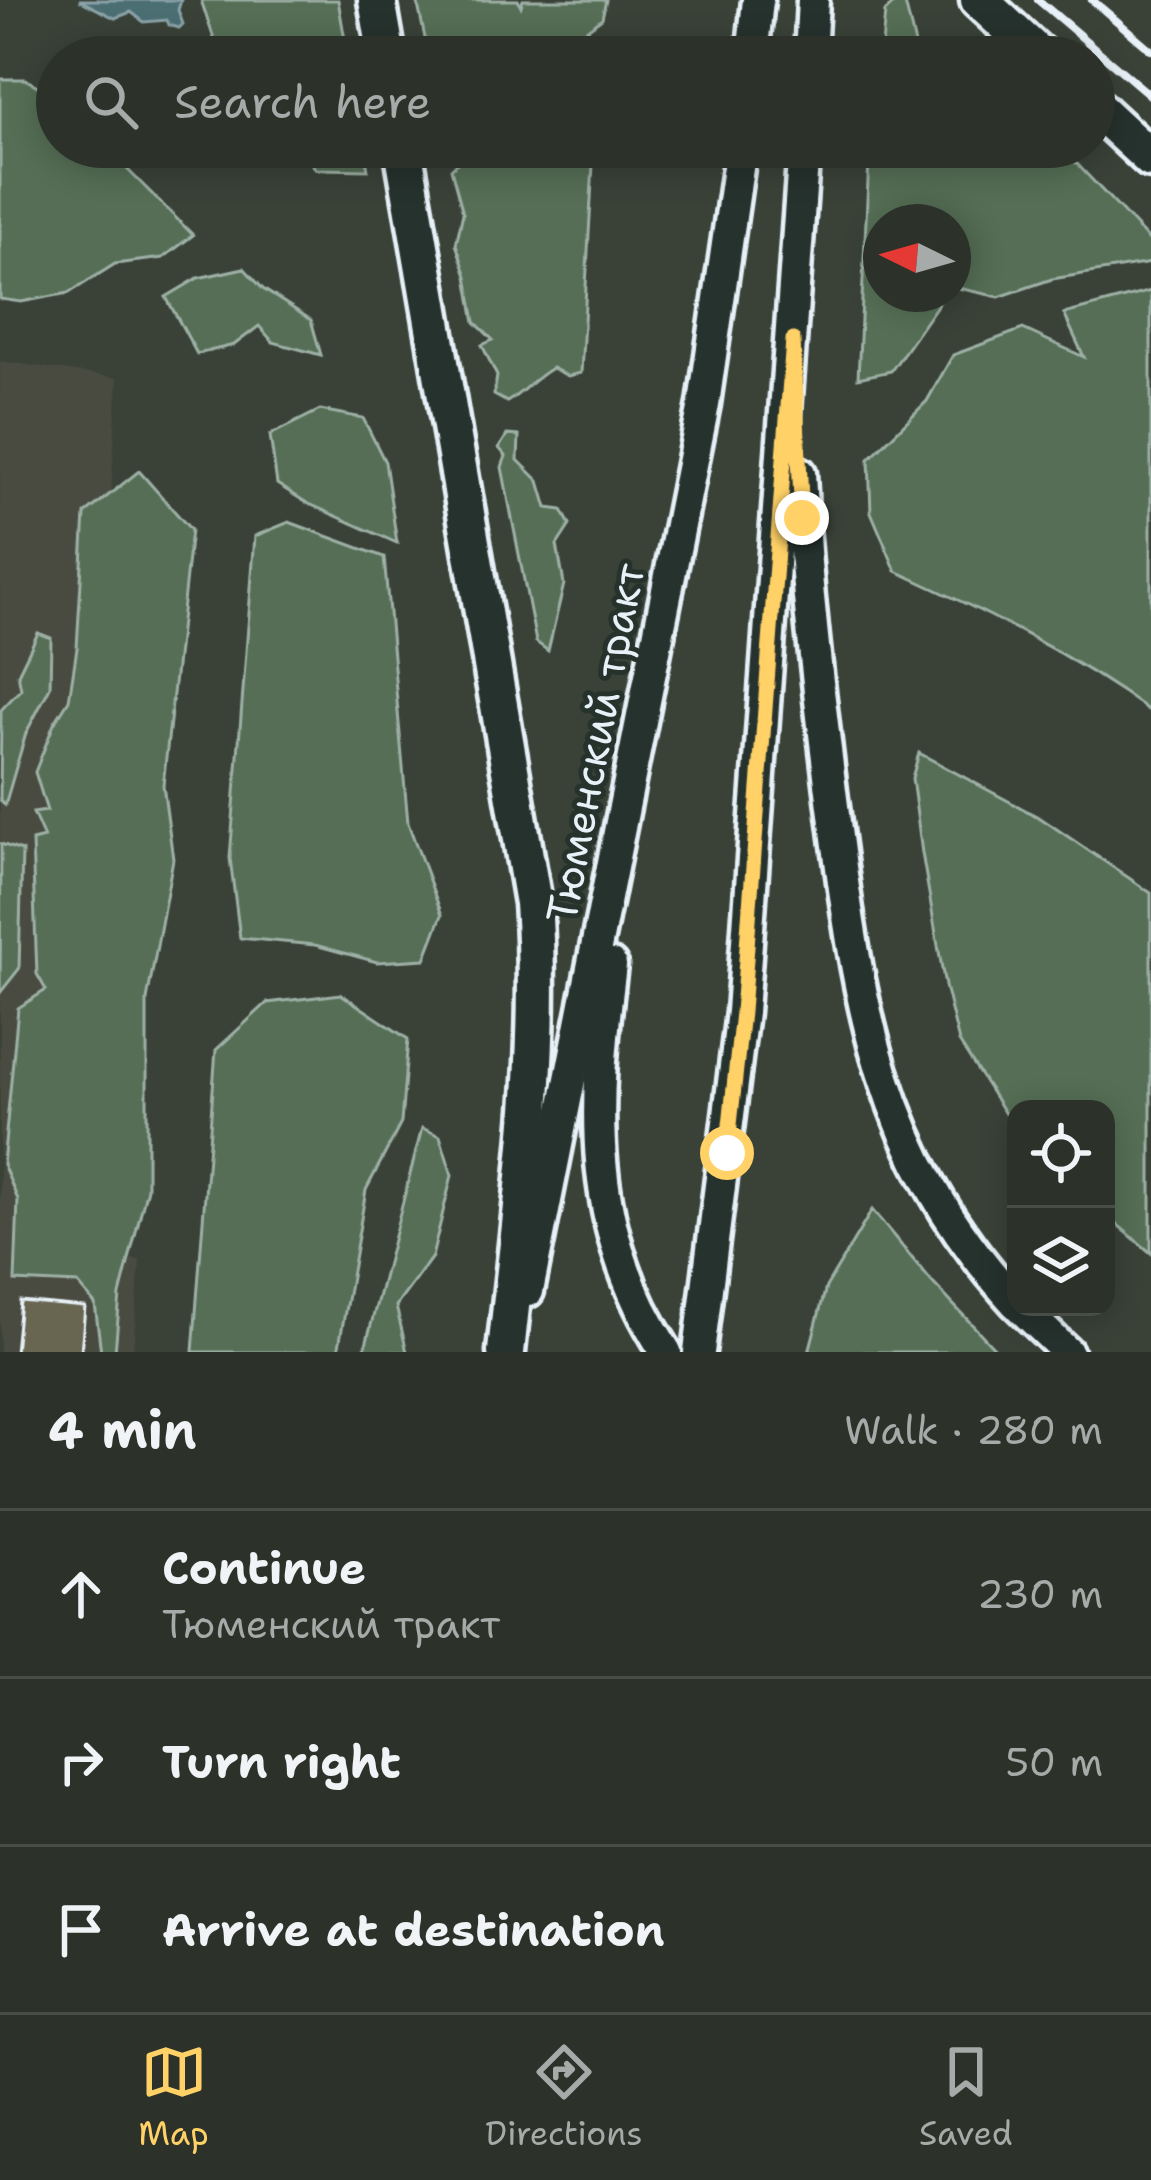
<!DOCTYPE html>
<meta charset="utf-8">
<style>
:root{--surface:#2c322a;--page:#383e36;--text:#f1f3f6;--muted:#a6aaa8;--line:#484d47;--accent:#ffd166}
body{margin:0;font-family:"Shantell Sans",sans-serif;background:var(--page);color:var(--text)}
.controls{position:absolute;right:36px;bottom:36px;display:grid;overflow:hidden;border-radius:24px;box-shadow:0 6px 30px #0003}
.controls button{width:108px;height:108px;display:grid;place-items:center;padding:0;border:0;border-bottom:3px solid var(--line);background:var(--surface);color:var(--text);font:60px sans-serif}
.compass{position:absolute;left:863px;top:204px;width:108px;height:108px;border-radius:50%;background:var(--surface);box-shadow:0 6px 30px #0003;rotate:275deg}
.stop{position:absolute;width:36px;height:36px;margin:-27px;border:9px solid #ffd166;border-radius:50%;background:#fff}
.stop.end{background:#ffd166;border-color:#fff;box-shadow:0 3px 12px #0008}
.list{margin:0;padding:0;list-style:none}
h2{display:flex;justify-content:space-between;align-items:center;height:156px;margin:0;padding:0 48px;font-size:51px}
h2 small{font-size:39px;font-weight:400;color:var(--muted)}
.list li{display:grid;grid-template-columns:78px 1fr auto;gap:36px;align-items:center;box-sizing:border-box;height:168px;padding:0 48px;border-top:3px solid var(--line)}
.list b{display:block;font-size:45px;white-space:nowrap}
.list p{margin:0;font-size:39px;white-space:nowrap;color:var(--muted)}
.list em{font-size:39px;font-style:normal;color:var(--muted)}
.icon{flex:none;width:66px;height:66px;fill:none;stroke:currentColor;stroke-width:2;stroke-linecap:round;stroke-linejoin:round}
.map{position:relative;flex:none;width:1151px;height:1352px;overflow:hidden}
.search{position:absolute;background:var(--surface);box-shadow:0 6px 30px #0003;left:36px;right:36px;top:36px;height:132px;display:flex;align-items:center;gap:30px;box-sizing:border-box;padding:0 42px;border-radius:66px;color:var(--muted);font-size:45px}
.sheet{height:660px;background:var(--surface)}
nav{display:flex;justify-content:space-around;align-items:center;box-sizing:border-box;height:168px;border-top:3px solid var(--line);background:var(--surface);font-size:33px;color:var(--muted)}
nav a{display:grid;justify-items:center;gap:6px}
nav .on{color:var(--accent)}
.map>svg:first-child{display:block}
.built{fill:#484c40}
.green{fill:#546e55;stroke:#9eb0a6;stroke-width:3}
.water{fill:#4b6e72;stroke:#8aa2a8;stroke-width:3}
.building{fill:#676551;stroke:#e8f1f8;stroke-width:3}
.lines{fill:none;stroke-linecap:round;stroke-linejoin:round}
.primary-casing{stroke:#e8f1f8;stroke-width:39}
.highway-casing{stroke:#e8f1f8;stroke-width:45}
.primary{stroke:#26332d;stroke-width:30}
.highway{stroke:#26332d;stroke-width:36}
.rail{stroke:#e8f1f8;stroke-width:8}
.route{stroke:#ffd166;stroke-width:15}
.labels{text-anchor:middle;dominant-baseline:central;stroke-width:10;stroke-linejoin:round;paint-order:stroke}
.street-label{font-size:42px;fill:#e8f1f8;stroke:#26332d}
</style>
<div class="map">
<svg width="1151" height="1352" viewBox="0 0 1151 1352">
<rect width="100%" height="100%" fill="#3a4238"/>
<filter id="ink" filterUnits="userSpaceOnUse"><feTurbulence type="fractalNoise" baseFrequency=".00833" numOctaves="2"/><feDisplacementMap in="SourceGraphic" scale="24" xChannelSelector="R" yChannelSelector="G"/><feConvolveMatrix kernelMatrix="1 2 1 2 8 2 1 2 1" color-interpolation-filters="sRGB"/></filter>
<g filter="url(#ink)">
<!-- built -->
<path class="built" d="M0 361 118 378 66 1253 140 1260 133 1352H0Z"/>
<!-- green -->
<g class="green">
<path d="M201 0H338L348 57H220Z"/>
<path d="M417 0H518L521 6 523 0H606L602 18 550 57H429Z"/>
<path d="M898 0 905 3 918 57H881L885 12Z"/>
<path d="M0 79H25L57 97V147H105L193 235 163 258 115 264 69 293 21 302 0 299Z"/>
<path d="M296 147H364L368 170 316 169Z"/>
<path d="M474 147H594L581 373 568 376 552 368C534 378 524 392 507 402L494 395 497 376 482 345 493 340 475 322 467 276 456 244 463 213 451 169Z"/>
<path d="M875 147H1061L1151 242V263L1052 279 999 297 953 287V222H881V294H945L891 371 858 378 869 161Z"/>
<path d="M244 268 263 289 311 320 321 355 273 342 259 326 234 345 197 354 166 297 198 278Z"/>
<path d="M1151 291V712C1071 654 986 612 896 571L871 512 869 459 927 401 953 355 1023 329 1084 357 1064 314Z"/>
<path d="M320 410 363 418 385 462 397 543 307 503 277 484 270 435Z"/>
<path d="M507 435 519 436 518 460 539 481 547 508 562 510 570 525 557 545 564 584 548 651 536 642 502 467 506 456 499 448Z"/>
<path d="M139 471 191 530 163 785 173 859 147 1000V1188L120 1295 115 1352H101L95 1304 78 1284 15 1281 18 1200 3 1164 18 1008 46 990 37 974 32 841 44 838 33 813 47 811 35 772 54 724 69 700 77 648 85 514Z"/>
<path d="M289 522 384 557 408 823 442 915 425 959 377 962 315 945 240 938 230 858 255 536Z"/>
<path d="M38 633 51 638 50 687 26 733 5 805 0 800 1 710 21 689 18 674Z"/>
<path d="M919 753 1042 819 1151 893V1253L1106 1215V1109H1016V1131L959 1042 945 986 922 853 912 778Z"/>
<path d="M1 844 22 851 19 969 0 993Z"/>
<path d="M341 994 408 1039 401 1123 366 1190 338 1352H193L216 1050 267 1003Z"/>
<path d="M422 1128 440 1136 452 1175 432 1257 396 1306 407 1352H364Z"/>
<path d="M872 1210 931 1281 998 1352H809L826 1287Z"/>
</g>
<!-- water -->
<path class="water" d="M79 0H181L178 10 183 24 179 28 169 25 167 20 144 22 131 12 115 18Z"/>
<!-- building -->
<path class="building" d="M20 1301 85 1307 81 1352H15Z"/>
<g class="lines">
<defs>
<g id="primary">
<path d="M752 57 758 0"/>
<path d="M810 57 813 0"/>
<path d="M800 473C805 580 818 685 831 791 857 992 873 1147 1016 1303"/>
<path d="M611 965C593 1105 585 1229 666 1352"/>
<path d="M528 1291 704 404 741 147"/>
<path d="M1020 1307 1067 1352"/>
<path d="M699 1352 742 1012 804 147"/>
</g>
<g id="highway">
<path d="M377 0 387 57"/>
<path d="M979 0 1041 57"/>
<path d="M1094 106 1151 159"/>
<path d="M403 147 533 903C544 1054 522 1202 506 1352"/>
</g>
</defs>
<!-- primary casing -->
<use href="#primary" class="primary-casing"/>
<!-- highway casing -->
<use href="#highway" class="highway-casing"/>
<!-- primary -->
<use href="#primary" class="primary"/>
<!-- highway -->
<use href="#highway" class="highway"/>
<!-- rail -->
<g class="rail">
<path d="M1038 0 1151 96"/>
<path d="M1092 0 1151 50"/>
</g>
</g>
</g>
<g class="lines" filter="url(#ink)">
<!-- route -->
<path class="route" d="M727 1153 742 1012 793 340 802 518"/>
</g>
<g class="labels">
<!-- street labels -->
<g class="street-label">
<text transform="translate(595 743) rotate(-79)">Тюменский тракт</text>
</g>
</g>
</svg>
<div class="controls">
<button><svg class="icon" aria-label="locate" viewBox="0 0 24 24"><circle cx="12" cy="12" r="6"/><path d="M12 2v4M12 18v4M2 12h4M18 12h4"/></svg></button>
<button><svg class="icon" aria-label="layers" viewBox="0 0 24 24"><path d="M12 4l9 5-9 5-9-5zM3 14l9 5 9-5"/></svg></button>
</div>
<svg class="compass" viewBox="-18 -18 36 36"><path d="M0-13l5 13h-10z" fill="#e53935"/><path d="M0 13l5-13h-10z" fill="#a6aaa8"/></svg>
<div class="stop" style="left:727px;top:1153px"></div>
<div class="stop end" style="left:802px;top:518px"></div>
<div class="search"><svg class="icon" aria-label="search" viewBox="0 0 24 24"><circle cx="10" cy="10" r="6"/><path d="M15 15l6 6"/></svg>Search here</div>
</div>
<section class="sheet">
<h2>4 min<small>Walk · 280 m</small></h2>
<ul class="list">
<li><svg class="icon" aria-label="ahead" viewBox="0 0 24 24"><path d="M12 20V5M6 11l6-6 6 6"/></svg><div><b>Continue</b><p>Тюменский тракт</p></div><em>230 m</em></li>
<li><svg class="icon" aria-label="right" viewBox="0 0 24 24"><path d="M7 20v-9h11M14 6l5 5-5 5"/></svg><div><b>Turn right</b></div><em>50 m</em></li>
<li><svg class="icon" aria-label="arrive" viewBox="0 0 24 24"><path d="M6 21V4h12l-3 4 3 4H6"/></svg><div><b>Arrive at destination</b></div></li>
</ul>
</section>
<nav>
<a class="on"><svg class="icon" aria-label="map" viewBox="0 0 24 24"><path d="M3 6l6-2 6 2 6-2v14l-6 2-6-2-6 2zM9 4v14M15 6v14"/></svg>Map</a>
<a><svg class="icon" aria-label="directions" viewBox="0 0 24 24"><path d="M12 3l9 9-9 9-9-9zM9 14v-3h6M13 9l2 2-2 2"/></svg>Directions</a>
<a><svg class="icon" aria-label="saved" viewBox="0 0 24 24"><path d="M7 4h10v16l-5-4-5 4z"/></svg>Saved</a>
</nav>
